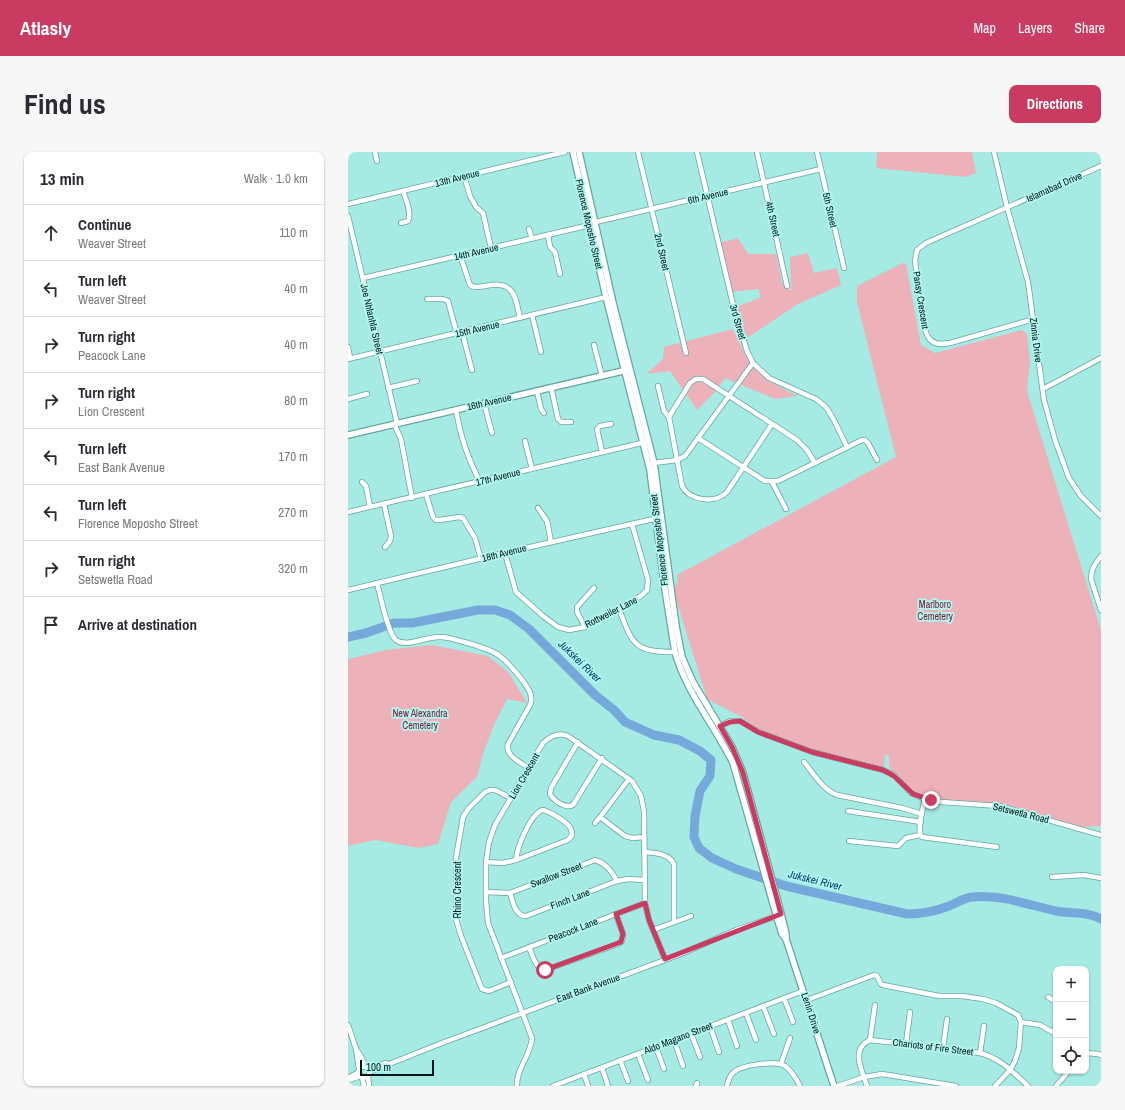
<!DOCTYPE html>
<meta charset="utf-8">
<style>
:root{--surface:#fff;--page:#f7f7f7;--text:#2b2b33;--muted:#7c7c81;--line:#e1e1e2;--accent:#ca3b61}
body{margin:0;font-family:"Archivo Narrow",sans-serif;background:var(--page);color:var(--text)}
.controls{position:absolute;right:12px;bottom:12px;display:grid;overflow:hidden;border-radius:8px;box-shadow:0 1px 3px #0004}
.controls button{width:36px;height:36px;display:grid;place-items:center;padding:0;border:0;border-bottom:1px solid var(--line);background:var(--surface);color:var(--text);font:20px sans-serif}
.scale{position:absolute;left:12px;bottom:10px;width:74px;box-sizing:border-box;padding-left:4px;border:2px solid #001917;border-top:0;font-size:11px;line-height:14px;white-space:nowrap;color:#001917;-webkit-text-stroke:3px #b3f7f1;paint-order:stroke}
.stop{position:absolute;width:12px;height:12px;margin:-9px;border:3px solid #ca3b61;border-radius:50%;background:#fff}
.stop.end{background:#ca3b61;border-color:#fff;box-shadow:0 1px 4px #0008}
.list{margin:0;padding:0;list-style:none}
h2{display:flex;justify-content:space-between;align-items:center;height:52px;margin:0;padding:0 16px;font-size:17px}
h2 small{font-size:13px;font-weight:400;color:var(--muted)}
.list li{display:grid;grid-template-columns:26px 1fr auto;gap:12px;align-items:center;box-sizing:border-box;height:56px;padding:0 16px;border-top:1px solid var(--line)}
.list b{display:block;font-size:15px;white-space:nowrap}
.list p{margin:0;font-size:13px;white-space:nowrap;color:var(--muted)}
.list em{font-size:13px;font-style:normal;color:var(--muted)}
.icon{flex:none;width:22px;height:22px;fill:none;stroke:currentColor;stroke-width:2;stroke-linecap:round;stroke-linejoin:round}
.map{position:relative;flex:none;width:753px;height:934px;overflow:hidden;border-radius:8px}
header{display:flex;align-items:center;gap:24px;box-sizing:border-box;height:56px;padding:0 20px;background:var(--accent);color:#fff}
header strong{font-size:19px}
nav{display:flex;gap:22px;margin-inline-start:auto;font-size:14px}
.intro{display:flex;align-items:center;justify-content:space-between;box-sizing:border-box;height:96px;padding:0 24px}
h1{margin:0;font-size:28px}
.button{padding:10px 18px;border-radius:8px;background:var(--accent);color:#fff;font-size:14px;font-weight:700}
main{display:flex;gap:24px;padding:0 24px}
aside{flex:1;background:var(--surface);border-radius:8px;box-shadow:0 1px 3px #0004}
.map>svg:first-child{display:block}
.green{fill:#edb1ba}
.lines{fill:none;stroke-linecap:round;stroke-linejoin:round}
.river{stroke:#75a9db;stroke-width:9}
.minor-casing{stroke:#64a6a0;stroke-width:6}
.tertiary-casing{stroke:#64a6a0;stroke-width:8}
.minor{stroke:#fff;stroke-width:4.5}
.tertiary{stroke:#fff;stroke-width:5.5}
.route{stroke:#ca3b61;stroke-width:5}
.labels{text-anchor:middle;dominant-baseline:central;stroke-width:3.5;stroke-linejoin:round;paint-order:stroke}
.street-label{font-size:10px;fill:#001917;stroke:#b3f7f1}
.park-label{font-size:10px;fill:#782038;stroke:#b3f7f1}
.water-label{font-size:11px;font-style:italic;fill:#003d6b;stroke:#b3f7f1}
</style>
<header>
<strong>Atlasly</strong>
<nav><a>Map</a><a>Layers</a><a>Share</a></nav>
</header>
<div class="intro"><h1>Find us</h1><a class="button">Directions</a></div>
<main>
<aside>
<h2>13 min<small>Walk · 1.0 km</small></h2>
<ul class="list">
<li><svg class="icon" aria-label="ahead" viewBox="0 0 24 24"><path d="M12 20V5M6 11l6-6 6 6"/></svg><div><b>Continue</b><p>Weaver Street</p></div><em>110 m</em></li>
<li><svg class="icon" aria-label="left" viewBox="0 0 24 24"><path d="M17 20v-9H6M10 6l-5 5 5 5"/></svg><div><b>Turn left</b><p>Weaver Street</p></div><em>40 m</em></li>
<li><svg class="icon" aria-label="right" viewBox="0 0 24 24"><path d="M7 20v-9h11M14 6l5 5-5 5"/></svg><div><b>Turn right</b><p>Peacock Lane</p></div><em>40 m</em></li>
<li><svg class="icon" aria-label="right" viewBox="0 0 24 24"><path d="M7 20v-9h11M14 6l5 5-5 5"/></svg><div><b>Turn right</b><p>Lion Crescent</p></div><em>80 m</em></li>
<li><svg class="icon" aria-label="left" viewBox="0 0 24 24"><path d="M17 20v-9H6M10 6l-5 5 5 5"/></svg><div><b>Turn left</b><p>East Bank Avenue</p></div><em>170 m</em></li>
<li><svg class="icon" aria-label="left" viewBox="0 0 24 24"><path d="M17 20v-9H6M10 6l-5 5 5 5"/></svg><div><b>Turn left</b><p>Florence Moposho Street</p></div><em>270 m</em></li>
<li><svg class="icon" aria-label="right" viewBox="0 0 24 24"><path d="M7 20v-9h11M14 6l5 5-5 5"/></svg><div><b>Turn right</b><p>Setswetla Road</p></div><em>320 m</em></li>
<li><svg class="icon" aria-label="arrive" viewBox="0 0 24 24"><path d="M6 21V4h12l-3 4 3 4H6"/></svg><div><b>Arrive at destination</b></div></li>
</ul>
</aside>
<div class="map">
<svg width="753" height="934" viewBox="0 0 753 934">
<rect width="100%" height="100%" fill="#a6eae4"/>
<!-- green -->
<g class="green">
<path d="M529 0H624L628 21 617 25 528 16Z"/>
<path d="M390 86 400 102H428L433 124V130L443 139 442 105 460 101 466 121 489 116 493 133 450 152 399 186 389 155 413 145 410 137 383 140 371 91Z"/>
<path d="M555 111 558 112 573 193 587 201 674 178 679 182 682 209 679 239 753 478V674L734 675 650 653 585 648 565 642 544 620 541 613V603H537L536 616 482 604 413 579 394 565 359 547 326 441V436L330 429 329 423 548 305 509 150V134Z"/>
<path d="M385 177 397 202 419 228 449 244 427 247 377 226 367 240 349 258 322 219 298 222 315 207 316 195Z"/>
<path d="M84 493 140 504 161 521 179 551 159 547 146 573 135 602 129 625 103 650 90 692 71 696 27 688 0 694V507L38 498Z"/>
</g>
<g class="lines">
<!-- river -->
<path class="river" d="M0 485 18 481 46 471H64L130 458H147L162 463 181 477 247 543 266 558 277 570 306 583 331 588 352 599 363 608 362 624 352 639 347 664 346 685 351 696 364 706 388 717 438 734 559 762C575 762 586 760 601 754 608 751 616 746 624 745 653 742 680 753 708 759 723 762 739 759 753 767"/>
<defs>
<g id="minor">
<path d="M27 0 29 9"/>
<path d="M290 0 338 201"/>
<path d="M349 0 387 161 399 199 405 211 421 226 468 247 478 255 486 268 499 295"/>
<path d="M409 0 439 134"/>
<path d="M469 0 496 116"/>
<path d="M646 0 659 55 680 130 696 248 707 288 721 326 733 344 753 364"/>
<path d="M116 24 122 44 128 55 135 61 143 96"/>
<path d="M0 52 217 0"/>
<path d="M0 64 49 271"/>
<path d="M248 70 473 17"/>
<path d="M53 71 60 69C64 61 58 48 55 39"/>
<path d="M181 77 184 87"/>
<path d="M200 83 202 95 207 100 212 122"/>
<path d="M112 103 122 133C127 136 131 135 137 134 167 128 167 144 172 166"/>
<path d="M15 126 242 73"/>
<path d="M79 147H95L100 149 109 182"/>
<path d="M184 163 193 200"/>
<path d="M686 167 602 191C586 194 580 190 576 174L567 109 569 98 578 91 753 14"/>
<path d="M114 180 124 218"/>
<path d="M246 193 254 224"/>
<path d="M0 195 2 206"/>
<path d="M0 207 258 145"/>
<path d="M310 234 316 259 321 265 334 334C342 349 367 352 379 340L424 272"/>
<path d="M203 235 210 267 213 270H223"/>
<path d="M40 236 69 229"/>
<path d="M695 237 753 206"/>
<path d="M189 239 193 257 196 261"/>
<path d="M0 247 19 242"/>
<path d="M136 251 144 281"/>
<path d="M108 258C113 286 119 304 132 330"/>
<path d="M321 265 342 231 348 227H355L449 288 459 298 467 311"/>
<path d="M46 272 53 287 64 346"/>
<path d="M350 286 417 329H430L514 288H517L520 291 529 308"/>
<path d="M177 289 184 317"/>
<path d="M254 300 249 277 252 274 263 272"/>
<path d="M306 311 329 308 337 304 405 211"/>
<path d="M14 330 18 334 22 355"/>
<path d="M424 330 438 357"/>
<path d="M78 342 85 365 88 368H92L111 365 115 366 127 386 133 407"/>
<path d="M36 352 43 384 42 389 37 395"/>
<path d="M190 356 199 369 203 390"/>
<path d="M0 360 298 290"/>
<path d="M157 401 168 440 195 464 210 475 221 478 237 475 293 444 299 438 300 428 284 372"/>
<path d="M753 404C747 412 743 417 743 427L753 458"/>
<path d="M29 431C32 442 40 482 48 488 59 496 79 484 92 485 100 485 108 488 116 490 149 499 154 502 175 529 180 536 186 544 182 553L160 592C157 604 172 610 181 616"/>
<path d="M0 438 160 400 310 366"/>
<path d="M271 457C285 493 286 500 327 500"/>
<path d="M237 475 229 460V455L246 436"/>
<path d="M372 574 382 569H392L411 580 464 600 535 618 546 623 563 641 577 647 593 650 651 654 753 683"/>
<path d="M230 590 203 636 202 642C206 649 217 657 225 653L254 606"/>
<path d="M456 610C466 622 474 637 489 643L554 656 574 662"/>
<path d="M281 627 252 665 277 684 285 686 296 685"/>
<path d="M163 646 147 638H142L137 640 120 657 115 665 108 706V767L113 784 134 837 141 839 163 830"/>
<path d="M577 647C575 656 568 679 574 685L649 695"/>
<path d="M194 658C200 658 221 671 223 677 224 679 224 681 224 683L220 688 168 708C169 695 182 663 194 658Z"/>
<path d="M500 659 573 670"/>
<path d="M247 671 252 665"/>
<path d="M501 689 550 694 558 686 572 683"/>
<path d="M296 700C307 701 320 701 326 712V770"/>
<path d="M138 710 155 711 168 708"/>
<path d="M704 725 736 723 753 726"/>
<path d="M138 740 162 741 247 708C258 711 264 720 269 729"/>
<path d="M162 741C165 750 167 764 178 764L269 729 280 727 296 728"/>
<path d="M305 778 343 764"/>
<path d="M181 795C185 804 187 816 197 818L270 792 274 789 275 782 268 762"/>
<path d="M153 806 297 751"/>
<path d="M700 845 708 850"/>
<path d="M436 846 445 870"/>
<path d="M459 848 526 823 529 824 533 832 535 833 591 844H614L635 847 648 851 670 863 673 870 671 896 667 909 662 918 647 934"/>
<path d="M415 854 426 882"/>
<path d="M398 861 408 888"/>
<path d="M380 868 389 894"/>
<path d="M673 870 692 873 708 882"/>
<path d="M0 873 8 897 11 917"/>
<path d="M362 874 371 900"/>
<path d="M705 880 708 875"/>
<path d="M343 881 352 905"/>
<path d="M326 888 335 914"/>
<path d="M522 888 527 853"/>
<path d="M558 892 562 860"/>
<path d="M308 895 316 917"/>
<path d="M595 896 599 867"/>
<path d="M8 897 13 904 17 914"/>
<path d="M632 901 636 874"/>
<path d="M738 901 750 902 753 903"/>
<path d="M290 902 300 928"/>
<path d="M272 908 280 929"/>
<path d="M433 912 442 886"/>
<circle cx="16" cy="920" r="5.5"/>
<path d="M20 916 38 911"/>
<path d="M254 916 260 934"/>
<path d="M21 920 94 891 333 802 388 778 432 763"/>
<path d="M236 922 240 934"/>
<path d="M20 924 21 934"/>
<path d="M14 925 16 934"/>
<path d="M0 926 11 920"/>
<path d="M0 928 13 924"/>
<path d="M169 934C168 917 183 903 184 886L140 771 138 749V710L141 690 147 673 195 591C202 584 210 580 220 584L284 629 293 644 296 659 297 751 301 768 317 807"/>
<path d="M205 934 455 839"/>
<path d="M348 934 349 931"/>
<path d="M379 934C380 929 382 923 386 920 394 913 428 908 437 914 444 918 448 927 452 934"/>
<path d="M490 934 516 925 534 922 608 934"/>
<path d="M519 934C514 919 502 897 522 888L632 901C652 906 665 920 680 934"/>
<path d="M708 934 721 919"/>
</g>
<g id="tertiary">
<path d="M225 0 258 145 302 318 316 431 327 500C338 540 367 574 385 611L430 769 434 782 438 787 486 934"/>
<path d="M231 0 265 151 306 311 328 474 334 505 345 530 384 595 395 621 430 750 438 782V787"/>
<path d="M0 283 279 218"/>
</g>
</defs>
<!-- minor casing -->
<use href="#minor" class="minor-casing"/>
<!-- tertiary casing -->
<use href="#tertiary" class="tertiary-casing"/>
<!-- minor -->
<use href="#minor" class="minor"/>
<!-- tertiary -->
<use href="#tertiary" class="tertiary"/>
</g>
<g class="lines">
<!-- route -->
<path class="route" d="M197 818 273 790 275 782 268 762 297 751 301 768 317 807 433 762 395 621 384 595 372 574 382 570 392 569 410 580 464 600 535 618 546 624 565 642 583 648"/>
</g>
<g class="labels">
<!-- street labels -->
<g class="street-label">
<text transform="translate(109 26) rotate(-14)">13th Avenue</text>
<text transform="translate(706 35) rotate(-24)">Islamabad Drive</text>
<text transform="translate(360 44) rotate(-13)">6th Avenue</text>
<text transform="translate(482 58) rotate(77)">5th Street</text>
<text transform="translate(425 67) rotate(77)">4th Street</text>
<text transform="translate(241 72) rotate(77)">Florence Moposho Street</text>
<text transform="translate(128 100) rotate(-13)">14th Avenue</text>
<text transform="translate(314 100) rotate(77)">2nd Street</text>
<text transform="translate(573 148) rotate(81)">Pansy Crescent</text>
<text transform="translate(24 167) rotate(77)">Joe Nhlanhla Street</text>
<text transform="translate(390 170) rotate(74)">3rd Street</text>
<text transform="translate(129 177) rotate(-13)">15th Avenue</text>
<text transform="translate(688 188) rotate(83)">Zinnia Drive</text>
<text transform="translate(141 250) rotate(-13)">16th Avenue</text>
<text transform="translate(150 325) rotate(-14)">17th Avenue</text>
<text transform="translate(311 388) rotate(-97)">Florence Moposho Street</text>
<text transform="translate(156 401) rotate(-14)">18th Avenue</text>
<text transform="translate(263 460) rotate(-27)">Rottweiler Lane</text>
<text transform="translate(176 624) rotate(-60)">Lion Crescent</text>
<text transform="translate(673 661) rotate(14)">Setswetla Road</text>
<text transform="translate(208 723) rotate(-21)">Swallow Street</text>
<text transform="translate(109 738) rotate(-90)">Rhino Crescent</text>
<text transform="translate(222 747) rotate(-21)">Finch Lane</text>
<text transform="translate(225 778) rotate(-21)">Peacock Lane</text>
<text transform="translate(240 836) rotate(-20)">East Bank Avenue</text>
<text transform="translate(463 861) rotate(72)">Lenin Drive</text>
<text transform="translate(330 886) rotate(-21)">Aldo Magano Street</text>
<text transform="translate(585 895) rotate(7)">Chariots of Fire Street</text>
</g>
<!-- park labels -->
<g class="park-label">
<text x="587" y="452">Marlboro<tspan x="587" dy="12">Cemetery</tspan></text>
<text x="72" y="561">New Alexandra<tspan x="72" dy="12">Cemetery</tspan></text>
</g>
<!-- water labels -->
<g class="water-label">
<text transform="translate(232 509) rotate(44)">Jukskei River</text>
<text transform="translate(467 728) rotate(14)">Jukskei River</text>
</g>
</g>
</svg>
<div class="controls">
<button>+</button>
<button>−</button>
<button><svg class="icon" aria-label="locate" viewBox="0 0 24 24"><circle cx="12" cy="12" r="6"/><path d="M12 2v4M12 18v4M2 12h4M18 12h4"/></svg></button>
</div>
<div class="scale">100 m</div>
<div class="stop" style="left:197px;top:818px"></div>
<div class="stop end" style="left:583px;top:648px"></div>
</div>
</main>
